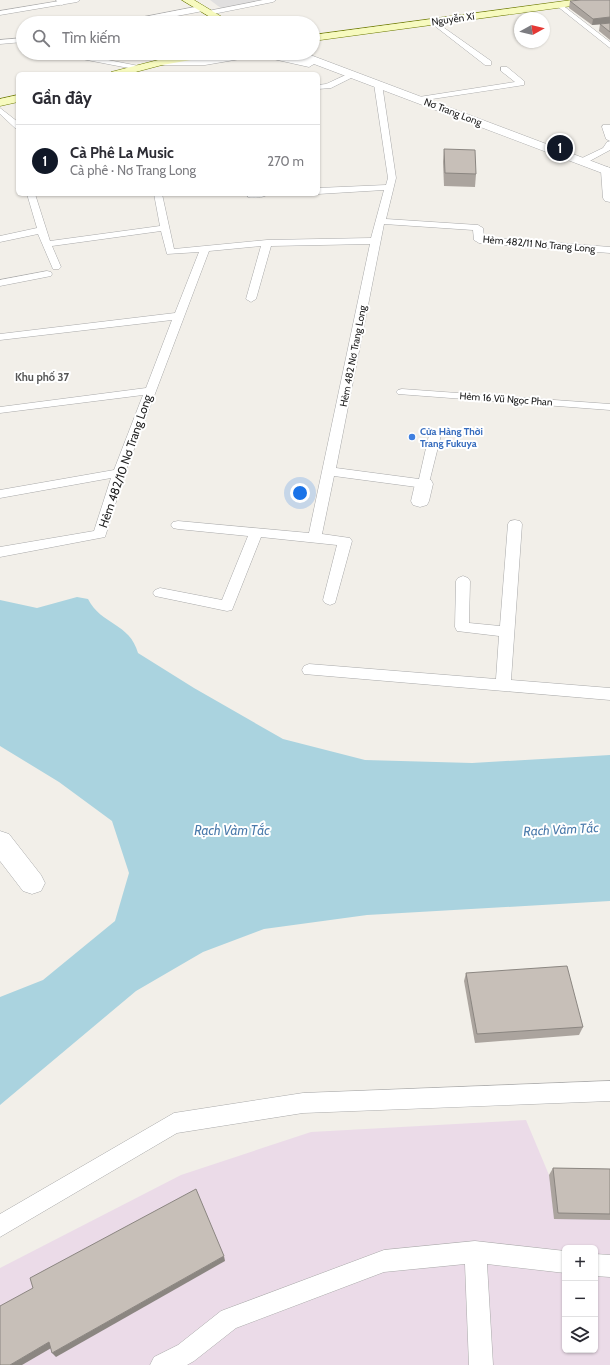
<!DOCTYPE html>
<html lang="vi">
<meta charset="utf-8">
<style>
:root{--surface:#fff;--page:#f7f7f7;--text:#2b2b33;--muted:#7c7c81;--line:#e1e1e2;--accent:#111827}
body{margin:0;font-family:Cabin,sans-serif;background:var(--page);color:var(--text)}
.controls{position:absolute;right:12px;bottom:12px;display:grid;overflow:hidden;border-radius:6px;box-shadow:0 1px 3px #0004}
.controls button{width:36px;height:36px;display:grid;place-items:center;padding:0;border:0;border-bottom:1px solid var(--line);background:var(--surface);color:var(--text);font:20px sans-serif}
.compass{position:absolute;left:514px;top:12px;width:36px;height:36px;border-radius:50%;background:var(--surface);box-shadow:0 1px 3px #0004;rotate:82deg}
.you{position:absolute;left:300px;top:493px;width:14px;height:14px;margin:-10px;border:3px solid #fff;border-radius:50%;background:#1a73e8;box-shadow:0 0 0 6px #1a73e833}
.badge{display:grid;place-items:center;width:26px;height:26px;border-radius:50%;background:var(--accent);color:#fff;font-size:13px;font-weight:700}
.pin{position:absolute;translate:-50% -50%;border:2px solid #fff;box-shadow:0 1px 4px #0006}
.list{margin:0;padding:0;list-style:none}
h2{display:flex;justify-content:space-between;align-items:center;height:52px;margin:0;padding:0 16px;font-size:17px}
h2 small{font-size:13px;font-weight:400;color:var(--muted)}
.list li{display:grid;grid-template-columns:26px 1fr auto;gap:12px;align-items:center;box-sizing:border-box;height:72px;padding:0 16px;border-top:1px solid var(--line)}
.list b{display:block;font-size:15px;white-space:nowrap}
.list p{margin:0;font-size:13px;white-space:nowrap;color:var(--muted)}
.list em{font-size:13px;font-style:normal;color:var(--muted)}
.icon{flex:none;width:22px;height:22px;fill:none;stroke:currentColor;stroke-width:2;stroke-linecap:round;stroke-linejoin:round}
.map{position:relative;flex:none;width:610px;height:1365px;overflow:hidden}
.search{position:absolute;background:var(--surface);box-shadow:0 1px 3px #0004;left:16px;top:16px;width:304px;height:44px;display:flex;align-items:center;gap:10px;box-sizing:border-box;padding:0 14px;border-radius:22px;color:var(--muted);font-size:15px}
.panel{position:absolute;background:var(--surface);box-shadow:0 1px 3px #0004;left:16px;top:72px;width:304px;height:124px;border-radius:6px}
.map>svg:first-child{display:block}
.residential{fill:#e0dfdf}
.industrial{fill:#ebdbe8;fill-rule:evenodd}
.water{fill:#aad3df}
.lines{fill:none;stroke-linecap:round;stroke-linejoin:round}
.service-casing{stroke:#a9a9a9;stroke-width:1}
.minor-casing{stroke:#a9a9a9;stroke-width:1}
.tertiary-casing{stroke:#a9a9a9;stroke-width:1}
.secondary-casing{stroke:#707d05;stroke-width:1}
.service{fill:#fff;fill-rule:evenodd}
.minor{fill:#fff;fill-rule:evenodd}
.tertiary{fill:#fff;fill-rule:evenodd}
.secondary{fill:#f7fabf;fill-rule:evenodd}
.wall{fill:#aba49e}
.shaded-wall{fill:#8b8681}
.building{fill:#c7bfb8;stroke:#8b8681}
.shop-dot{fill:#3f7fe0;stroke:#fff;stroke-width:1.5}
.labels{text-anchor:middle;dominant-baseline:central;stroke-width:4;stroke-linejoin:round;paint-order:stroke}
.far-street-label{font-size:10px;fill:#222;stroke:#fff}
.far-shop-label{font-size:10px;font-weight:bold;fill:#366cbe;stroke:#fff;text-anchor:start}
.far-neighbourhood-label{font-size:11px;font-weight:bold;fill:#555;stroke:#fff}
.street-label{font-size:12px;fill:#222;stroke:#fff}
.water-label{font-size:13px;font-style:italic;fill:#4a7aab;stroke:#fff}
</style>
<div class="map">
<svg width="610" height="1365" viewBox="0 0 610 1365">
<rect width="100%" height="100%" fill="#f2efe9"/>
<!-- residential -->
<path class="residential" d="M210 0H271L222 9Z"/>
<!-- industrial -->
<path class="industrial" d="M526 1120 549 1175 610 1176V1365H0V1268L181 1175 311 1132ZM565 1248H595V1350H565Z"/>
<!-- water -->
<path class="water" d="M77 597 88 599C101 625 130 623 138 653L194 688 283 739 365 760 472 763 610 755V901L367 915 264 929 203 952 136 991 0 1105V997L43 980 115 921 129 873 112 821 59 782 0 746V600L37 608Z"/>
<g class="lines">
<defs>
<g id="service">
<path d="M65 0H80L77 2 0 15V11Z"/>
<path d="M263 0H276L273 2 208 15 205 13 208 11Z"/>
<path d="M557 4H561L610 42V48L557 6Z"/>
<path d="M433 20 491 61V65H485L431 23 430 22Z"/>
<path d="M23 38V42L0 44V40Z"/>
<path d="M57 53H72L139 66 143 68 139 70 61 55Z"/>
<path d="M501 67H507L524 81V85L419 101 415 99 419 97 515 82 501 71Z"/>
<path d="M350 73H356L357 75 331 88 318 89V85L326 84Z"/>
<path d="M375 82H381L382 84 396 178 386 219 478 225 483 228 484 237 610 247V253L479 243 474 240 473 230 384 224 336 468 419 479 429 435 431 432H439L441 435 428 487 424 488 334 476 322 534 350 538 352 541 335 603 330 605 325 603 323 600 337 545 261 537 232 610 227 611 155 596 153 593 155 590 160 588 222 600 248 536 178 529 173 528 171 525 173 522 178 521 309 533 370 244 271 246 256 299 251 302 246 299 261 246 209 251 125 473 105 537 0 557V547L94 531 111 478 0 498V490L114 470 143 395 0 413V407L146 388 172 320 0 340V334L175 313 199 252 167 254 161 231 52 246 61 267 59 269H53L38 234 0 242V236L37 228 27 194H35L50 241 160 226 154 194H162L174 249 267 240 371 238 384 190 318 194V188L386 185 388 178 374 84Z"/>
<path d="M0 108 18 122V128H15L0 114Z"/>
<path d="M603 125H610V150L586 163H580L579 161 580 159 603 148 607 142 610 141 606 139 602 127Z"/>
<path d="M247 194H268C264 198 254 198 248 197Z"/>
<path d="M47 271 51 272 52 274 51 276 0 286V280Z"/>
<path d="M402 389 610 404V410L398 394 396 392 398 390Z"/>
<path d="M515 520 520 521 522 524 511 680 610 688V700L304 674 302 670 304 666 309 664 496 679 499 636 457 631 455 627 456 581 458 578 463 576 468 578 470 581 469 623 500 626 508 524 510 521Z"/>
<path d="M610 1081V1101L303 1113 177 1133 0 1237V1214L174 1113 303 1093Z"/>
<path d="M475 1241 565 1251V1273L487 1264 493 1365H469L465 1264 384 1272 236 1328 194 1361 187 1365H150L154 1357 178 1345 221 1311 229 1308 384 1250Z"/>
<path d="M595 1254 610 1255V1277L595 1276Z"/>
</g>
<g id="minor">
<path d="M56 0H66L67 2 62 5 59 4Z"/>
<path d="M200 6 205 9 203 11 161 19C150 25 135 23 122 23L123 21Z"/>
<path d="M68 53H90L89 55 69 59 64 56Z"/>
<path d="M607 167 610 168V202L605 201 603 198 601 171 602 168Z"/>
<path d="M424 478 431 480 433 484 429 501 427 505 420 507 413 505 411 501 415 484 417 480Z"/>
<path d="M0 831 9 834 41 875 45 883 41 891 32 894 23 891 0 861Z"/>
</g>
<path id="tertiary" d="M239 53H274L301 59 291 55 290 53H305L610 168V176L314 64 309 67 264 57H252L205 65H162L157 62 162 59H205Z"/>
<g id="secondary">
<path d="M182 0H194L232 23H220Z"/>
<path d="M572 0H599L594 3 313 41V35Z"/>
<path d="M195 53H219L214 56 162 65 128 74H109L111 72 162 59Z"/>
<path d="M18 95V102L0 106V99Z"/>
</g>
</defs>
<!-- service casing -->
<use href="#service" class="service-casing"/>
<!-- minor casing -->
<use href="#minor" class="minor-casing"/>
<!-- tertiary casing -->
<use href="#tertiary" class="tertiary-casing"/>
<!-- secondary casing -->
<use href="#secondary" class="secondary-casing"/>
<!-- service -->
<use href="#service" class="service"/>
<!-- minor -->
<use href="#minor" class="minor"/>
<!-- tertiary -->
<use href="#tertiary" class="tertiary"/>
<!-- secondary -->
<use href="#secondary" class="secondary"/>
</g>
<!-- wall -->
<g class="wall">
<path d="M610 0V40L599 31 600 24H606L592 25 569 8 570 1Z"/>
<path d="M444 149 476 174 475 187 444 186 443 162Z"/>
<path d="M466 973 583 1027 579 1035 475 1043 464 981Z"/>
<path d="M553 1168 610 1169V1220L554 1219 549 1175Z"/>
</g>
<!-- shaded-wall -->
<g class="shaded-wall">
<path d="M610 17V23L592 25 593 19Z"/>
<path d="M224 1256 225 1261 56 1357 52 1353Z"/>
<path d="M49 1342 53 1347 22 1365H10Z"/>
</g>
<!-- building -->
<g class="building">
<path d="M581 0H610V17L593 19 570 1Z"/>
<path d="M610 23V32L600 24Z"/>
<path d="M444 149 475 150 476 174 445 173Z"/>
<path d="M567 966 583 1027 477 1034 466 973Z"/>
<path d="M553 1168 610 1169V1214L558 1213Z"/>
<path d="M196 1189 224 1256 52 1353 49 1342 10 1365H0V1306L33 1288 30 1278Z"/>
</g>
<!-- markers -->
<circle class="shop-dot" cx="412" cy="437" r="4"/>
<g class="labels">
<!-- far-street labels -->
<g class="far-street-label">
<text transform="translate(453 19) rotate(-8)">Nguyễn Xí</text>
<text transform="translate(453 112) rotate(21)">Nơ Trang Long</text>
<text transform="translate(539 244) rotate(5)">Hẻm 482/11 Nơ Trang Long</text>
<text transform="translate(353 356) rotate(-79)">Hẻm 482 Nơ Trang Long</text>
<text transform="translate(506 399) rotate(4)">Hẻm 16 Vũ Ngọc Phan</text>
</g>
<!-- far-shop labels -->
<g class="far-shop-label">
<text x="420" y="431">Cửa Hàng Thời<tspan x="420" dy="12">Trang Fukuya</tspan></text>
</g>
<!-- far-neighbourhood labels -->
<g class="far-neighbourhood-label">
<text x="42" y="377">Khu phố 37</text>
</g>
<!-- street labels -->
<g class="street-label">
<text transform="translate(125 461) rotate(-71)">Hẻm 482/10 Nơ Trang Long</text>
</g>
<!-- water labels -->
<g class="water-label">
<text transform="translate(561 829) rotate(-3)">Rạch Vàm Tắc</text>
<text x="232" y="830">Rạch Vàm Tắc</text>
</g>
</g>
</svg>
<div class="controls">
<button>+</button>
<button>−</button>
<button><svg class="icon" aria-label="layers" viewBox="0 0 24 24"><path d="M12 4l9 5-9 5-9-5zM3 14l9 5 9-5"/></svg></button>
</div>
<svg class="compass" viewBox="-18 -18 36 36"><path d="M0-13l5 13h-10z" fill="#e53935"/><path d="M0 13l5-13h-10z" fill="#7c7c81"/></svg>
<div class="you"></div>
<div class="pin badge" style="left:560px;top:148px">1</div>
<div class="search"><svg class="icon" aria-label="search" viewBox="0 0 24 24"><circle cx="10" cy="10" r="6"/><path d="M15 15l6 6"/></svg>Tìm kiếm</div>
<section class="panel">
<h2>Gần đây<small></small></h2>
<ul class="list">
<li><span class="badge">1</span><div><b>Cà Phê La Music</b><p>Cà phê · Nơ Trang Long</p></div><em>270 m</em></li>
</ul>
</section>
</div>
